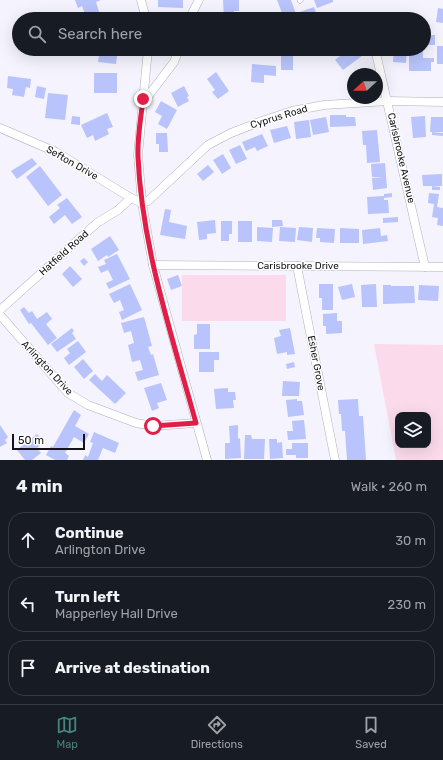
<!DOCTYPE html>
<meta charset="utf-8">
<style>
:root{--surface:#171b24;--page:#20242c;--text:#f1f3f6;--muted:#9ea1a6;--line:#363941;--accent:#42877b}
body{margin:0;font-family:Rubik,sans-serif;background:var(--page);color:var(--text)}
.controls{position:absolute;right:12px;bottom:12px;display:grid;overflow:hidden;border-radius:8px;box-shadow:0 4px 16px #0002}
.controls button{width:36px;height:36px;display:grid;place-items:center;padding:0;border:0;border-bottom:1px solid var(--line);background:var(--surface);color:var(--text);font:20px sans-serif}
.compass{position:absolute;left:347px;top:68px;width:36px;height:36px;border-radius:50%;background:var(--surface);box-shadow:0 4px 16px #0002;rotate:249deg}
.scale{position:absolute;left:12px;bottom:10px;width:73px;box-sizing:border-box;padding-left:4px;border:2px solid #151318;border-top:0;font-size:11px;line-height:14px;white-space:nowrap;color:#151318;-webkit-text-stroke:3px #fff;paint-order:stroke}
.stop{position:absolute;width:12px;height:12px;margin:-9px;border:3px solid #e11d48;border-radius:50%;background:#fff}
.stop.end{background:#e11d48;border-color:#fff;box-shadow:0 1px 4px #0008}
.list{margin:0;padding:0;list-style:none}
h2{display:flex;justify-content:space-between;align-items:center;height:52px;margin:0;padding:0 16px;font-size:17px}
h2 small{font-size:13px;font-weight:400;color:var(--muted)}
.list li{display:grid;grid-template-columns:26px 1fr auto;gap:12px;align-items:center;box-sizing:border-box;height:56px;margin:0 8px 8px;padding:0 8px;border:1px solid var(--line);border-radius:16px}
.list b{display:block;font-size:15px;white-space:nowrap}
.list p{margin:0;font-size:13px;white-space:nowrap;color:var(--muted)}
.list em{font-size:13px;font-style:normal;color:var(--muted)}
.icon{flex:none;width:22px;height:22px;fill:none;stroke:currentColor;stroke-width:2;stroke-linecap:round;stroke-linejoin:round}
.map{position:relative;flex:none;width:443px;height:460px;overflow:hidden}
.search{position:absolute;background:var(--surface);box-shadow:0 4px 16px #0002;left:12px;right:12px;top:12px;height:44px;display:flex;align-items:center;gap:10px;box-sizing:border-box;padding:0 14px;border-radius:22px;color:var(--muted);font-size:15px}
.sheet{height:244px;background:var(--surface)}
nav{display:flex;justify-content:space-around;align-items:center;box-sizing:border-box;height:56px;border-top:1px solid var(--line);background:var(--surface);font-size:11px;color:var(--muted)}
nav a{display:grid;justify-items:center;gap:2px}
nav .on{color:var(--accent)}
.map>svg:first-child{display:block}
.green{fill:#fbdaec;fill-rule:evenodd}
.building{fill:#b8c4fb}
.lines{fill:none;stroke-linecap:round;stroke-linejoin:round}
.lane-casing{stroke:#b3afbc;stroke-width:5}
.street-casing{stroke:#b3afbc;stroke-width:9}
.lane{stroke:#fff;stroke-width:4}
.street{stroke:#fff;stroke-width:8}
.route{stroke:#e11d48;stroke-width:5}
.labels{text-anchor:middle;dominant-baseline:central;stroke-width:3;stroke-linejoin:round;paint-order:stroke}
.street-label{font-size:10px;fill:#151318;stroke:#fff}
</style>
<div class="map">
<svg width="443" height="460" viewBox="0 0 443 460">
<rect width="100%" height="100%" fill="#f5f3fd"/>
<!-- green -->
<g class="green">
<rect x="182" y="275" width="104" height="46"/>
<path d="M374 344 443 345V460H396ZM398 415H428V445H398Z"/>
</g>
<!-- building -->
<g class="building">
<path d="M75 0H101L96 2 99 12 86 17 82 6 78 8Z"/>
<path d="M158 0H183V8L158 7Z"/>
<path d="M223 0H239V11H234L235 19H224Z"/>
<path d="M277 0H291L296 14 284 18Z"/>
<path d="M314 0H333V2L317 8Z"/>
<path d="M314 7 318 18 299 19 297 13Z"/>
<path d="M438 8 443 9V23L436 22Z"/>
<rect x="426" y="35" width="9" height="10"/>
<rect x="437" y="46" width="6" height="18"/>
<path d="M100 49H118L116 64 98 62Z"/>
<rect x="281" y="49" width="12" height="21"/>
<path d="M349 49H354L355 50 357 49H363L366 53 343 70 335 60Z"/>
<path d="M394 49H407L406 63 393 62Z"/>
<path d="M409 49H423V58H434V62H431V71H409Z"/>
<path d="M252 64 276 66V76L264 75V83L251 82Z"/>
<path d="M216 72 229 91 218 99 212 92 215 90 207 79Z"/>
<rect x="94" y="73" width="23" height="20"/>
<path d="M8 76 31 79 30 88 26 87 24 97 12 95 13 89 7 88Z"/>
<path d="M37 86 46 88 44 99 35 97Z"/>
<path d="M184 86 189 96 187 97 189 101 178 107 171 93Z"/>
<path d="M48 93 68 95 65 120 45 118Z"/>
<path d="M161 101 177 110 167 129 158 124 162 116 155 112Z"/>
<path d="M107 113 113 127 107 129 109 134 95 141 93 135 87 138 81 125Z"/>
<path d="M330 115H346V117H355L356 126 330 127Z"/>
<path d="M72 116 80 117V125L71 124Z"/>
<path d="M425 116 426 137 413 138 411 117Z"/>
<path d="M326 117 329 132 313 135 310 120Z"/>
<path d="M431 117H443V132H430Z"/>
<path d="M309 120 311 137 296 139 294 122Z"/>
<path d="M287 126 291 138 274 143 270 130Z"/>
<path d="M377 130 380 162 367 163 366 145H363L362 131Z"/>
<path d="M432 132 443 133V136L432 135Z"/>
<path d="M156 133H167L168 152H159V144H156Z"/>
<path d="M262 134 268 146 257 151 255 147 246 151 242 142Z"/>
<path d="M240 145 247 159 236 164 229 150Z"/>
<path d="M223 154 231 168 222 174 213 160Z"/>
<path d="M32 158 37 164 17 179 11 171Z"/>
<path d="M385 163 387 188 373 190 372 178 384 177H372L371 164Z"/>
<path d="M208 165 214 172 203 181 197 174Z"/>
<path d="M40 166 62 195 48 206 26 177Z"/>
<path d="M442 174V186H423L422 175Z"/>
<path d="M432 186 440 187V190H432Z"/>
<path d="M392 193V197L384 198V200H388L389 213 368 214 367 197 384 196V194Z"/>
<path d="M429 193 439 194 437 207 443 208V226L437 225 438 218 432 217 434 204 428 203Z"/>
<path d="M67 198 82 217 72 224 65 215 54 224 49 217 60 208 57 205Z"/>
<path d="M165 209 171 210 169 222 187 226 185 239 160 235Z"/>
<path d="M398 217V222L383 223V218Z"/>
<path d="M215 220 216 233 207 234V239L199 240 197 222Z"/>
<path d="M272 220H282L283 226 272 227Z"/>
<path d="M221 221H232V234H229V241H221Z"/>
<rect x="238" y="221" width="14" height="21"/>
<path d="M257 227 273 228 272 242 257 241Z"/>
<path d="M280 227 296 228 295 242 279 241Z"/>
<path d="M299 227 313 228 312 242 297 240Z"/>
<path d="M317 228 335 229 334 243 320 242V238H316Z"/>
<path d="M340 228 359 229V243H340Z"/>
<path d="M380 228 381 236 387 235 388 241 363 244 362 230Z"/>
<path d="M110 236 119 250 108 257 107 255 98 261 91 249Z"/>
<path d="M117 254 130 279 109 289 106 283 113 280 108 270 101 273 98 267 106 264 104 260Z"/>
<path d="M84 258 88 262 84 266 80 261Z"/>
<path d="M70 266 82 279 73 287 62 274Z"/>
<path d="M178 275 182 286 171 290 167 279Z"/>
<path d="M130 284 142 310 122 320 119 312 124 310 120 300 114 303 109 294Z"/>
<path d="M319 284H333V310H322V298H319Z"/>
<path d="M352 284 355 297 342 300 338 287Z"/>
<path d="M376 284 377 307H362L361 285Z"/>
<path d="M383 285H391V286H414L415 303 383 304Z"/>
<path d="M419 285 439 286 438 301 418 300Z"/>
<path d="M24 307 29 313 32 311 37 319 47 312 52 319 46 324 57 338 48 345 31 323 29 324 20 310Z"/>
<path d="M337 313V321H342V333L326 334V326H323V314Z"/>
<path d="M144 317 152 346 148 347 151 355 153 354 159 375 138 381 135 372 143 370 140 360 132 362 128 345 134 343 131 331 124 333 121 323Z"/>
<path d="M197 324H210V349H194V335L197 334Z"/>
<path d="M72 328 74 331 72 333 76 339 57 352 51 344Z"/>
<path d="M290 328 295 354 287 355V352L277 354 274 338 281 336 279 330Z"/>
<path d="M78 341 86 352 69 365 64 358 70 353 67 349Z"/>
<path d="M199 352H219V360H214V372H199Z"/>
<path d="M83 359 93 371 84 379 74 367Z"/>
<path d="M294 362 295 367 287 369 286 364Z"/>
<path d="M95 374 102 381 107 375 126 393 115 404 89 380Z"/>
<path d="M283 381 300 382 299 396H282Z"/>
<path d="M161 383 167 400 157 403 159 408 152 411 144 388Z"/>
<path d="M228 388V392H235L236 400H233L234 408 216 409 214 389Z"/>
<path d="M297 399V401H302L304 415 288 417 286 400Z"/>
<path d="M358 399 359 416H363L366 460H347L345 431H342L341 414H339L338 400Z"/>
<path d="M74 410 81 415 75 426 89 434 84 443 74 437 65 453 69 456 67 460H55L46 455 51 446 53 447Z"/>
<path d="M304 420 306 439 288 440 287 431H293L292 421Z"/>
<path d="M0 425 8 437 5 440 7 443 0 447Z"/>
<path d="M238 425V439L240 438 241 458 225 459V443H230L229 426Z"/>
<path d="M94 432 119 443 115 453 103 448 98 460H83L85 455 88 457 93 443 90 442Z"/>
<path d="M37 434 44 442 37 448 41 453 32 460H25L17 450Z"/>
<path d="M245 435H251L252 439H265L264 459H244Z"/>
<path d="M269 439H277V443L282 442 283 458 270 459Z"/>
<path d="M292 443H308V458H296V455H286V449H292Z"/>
</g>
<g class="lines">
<defs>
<path id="lane" d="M300 1 301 0"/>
<g id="street">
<path d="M141 0 146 19"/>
<path d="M189 19 199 0"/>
<path d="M148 49 138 155 142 203 153 265 207 460"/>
<path d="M375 49 425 267"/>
<path d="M143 99 149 95 174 62 179 49"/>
<path d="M0 128 56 152 131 198 142 203 148 201 208 145 231 133 262 121 292 111 324 105 388 101 443 102"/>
<path d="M153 265 443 267"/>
<path d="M297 266 335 460"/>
<path d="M0 310 97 223 118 210 131 198"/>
<path d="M0 315 68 393 88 405 136 423 153 426 196 423"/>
</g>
</defs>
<!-- lane casing -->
<use href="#lane" class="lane-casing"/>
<!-- street casing -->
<use href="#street" class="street-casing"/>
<!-- lane -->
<use href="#lane" class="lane"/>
<!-- street -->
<use href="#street" class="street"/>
</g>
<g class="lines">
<!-- route -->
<path class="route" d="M143 99C141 118 137 138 138 157 142 248 172 336 196 423L153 426"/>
</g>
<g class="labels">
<!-- street labels -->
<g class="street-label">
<text transform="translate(279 117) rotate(-17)">Cyprus Road</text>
<text transform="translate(401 158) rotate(77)">Carisbrooke Avenue</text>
<text transform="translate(72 163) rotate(30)">Sefton Drive</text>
<text transform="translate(64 253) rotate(-42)">Hatfield Road</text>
<text x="298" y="266">Carisbrooke Drive</text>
<text transform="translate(316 363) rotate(79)">Esher Grove</text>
<text transform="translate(47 368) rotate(47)">Arlington Drive</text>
</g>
</g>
</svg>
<div class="controls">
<button><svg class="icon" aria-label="layers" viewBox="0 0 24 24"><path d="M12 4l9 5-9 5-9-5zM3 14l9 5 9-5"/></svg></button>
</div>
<svg class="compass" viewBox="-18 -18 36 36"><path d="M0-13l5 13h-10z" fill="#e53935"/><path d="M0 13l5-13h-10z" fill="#9ea1a6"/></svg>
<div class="scale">50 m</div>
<div class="stop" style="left:153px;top:426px"></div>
<div class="stop end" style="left:143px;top:99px"></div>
<div class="search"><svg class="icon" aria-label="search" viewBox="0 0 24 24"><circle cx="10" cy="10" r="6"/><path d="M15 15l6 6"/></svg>Search here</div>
</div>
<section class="sheet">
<h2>4 min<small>Walk · 260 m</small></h2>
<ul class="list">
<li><svg class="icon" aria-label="ahead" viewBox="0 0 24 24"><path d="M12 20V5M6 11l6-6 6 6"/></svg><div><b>Continue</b><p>Arlington Drive</p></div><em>30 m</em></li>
<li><svg class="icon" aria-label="left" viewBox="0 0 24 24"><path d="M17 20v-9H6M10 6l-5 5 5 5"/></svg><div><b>Turn left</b><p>Mapperley Hall Drive</p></div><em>230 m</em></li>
<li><svg class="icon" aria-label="arrive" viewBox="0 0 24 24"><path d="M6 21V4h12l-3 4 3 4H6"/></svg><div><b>Arrive at destination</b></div></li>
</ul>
</section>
<nav>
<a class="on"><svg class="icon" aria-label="map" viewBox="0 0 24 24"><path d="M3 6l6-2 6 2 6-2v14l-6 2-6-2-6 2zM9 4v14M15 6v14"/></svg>Map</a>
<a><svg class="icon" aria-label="directions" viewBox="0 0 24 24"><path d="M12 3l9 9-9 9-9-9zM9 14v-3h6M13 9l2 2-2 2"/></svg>Directions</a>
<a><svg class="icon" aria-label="saved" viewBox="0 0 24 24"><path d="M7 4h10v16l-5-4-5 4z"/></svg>Saved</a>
</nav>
